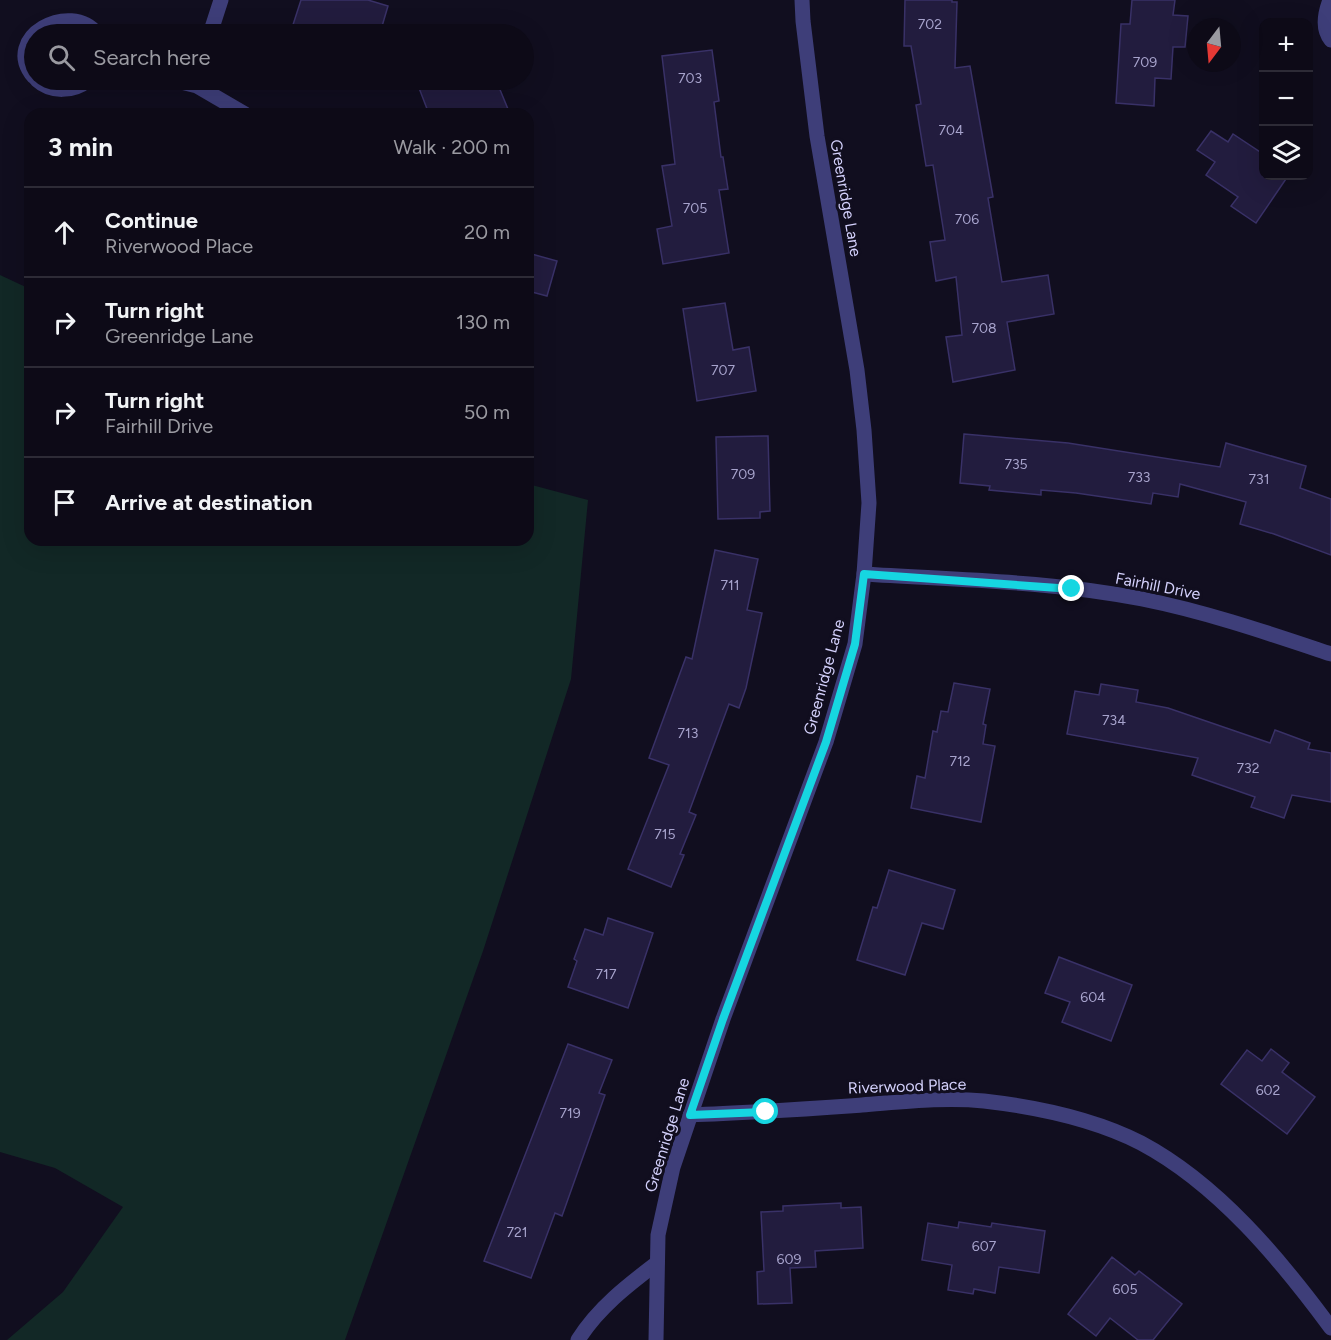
<!DOCTYPE html>
<meta charset="utf-8">
<style>
:root{--surface:#0d0a17;--page:#161320;--text:#f1f3f6;--muted:#9a9aa1;--line:#2d2b36}
body{margin:0;font-family:Figtree,sans-serif;background:var(--page);color:var(--text)}
.controls{position:absolute;right:18px;top:18px;display:grid;overflow:hidden;border-radius:12px;box-shadow:0 6px 24px #0002}
.controls button{width:54px;height:54px;display:grid;place-items:center;padding:0;border:0;border-bottom:2px solid var(--line);background:var(--surface);color:var(--text);font:30px sans-serif}
.compass{position:absolute;left:1187px;top:18px;width:54px;height:54px;border-radius:50%;background:var(--surface);box-shadow:0 6px 24px #0002;rotate:196deg}
.stop{position:absolute;width:18px;height:18px;margin:-14px;border:4px solid #16d6e1;border-radius:50%;background:#fff}
.stop.end{background:#16d6e1;border-color:#fff;box-shadow:0 2px 6px #0008}
.list{margin:0;padding:0;list-style:none}
h2{display:flex;justify-content:space-between;align-items:center;height:78px;margin:0;padding:0 24px;font-size:26px}
h2 small{font-size:20px;font-weight:400;color:var(--muted)}
.list li{display:grid;grid-template-columns:39px 1fr auto;gap:18px;align-items:center;box-sizing:border-box;height:90px;padding:0 24px;border-top:2px solid var(--line)}
.list b{display:block;font-size:22px;white-space:nowrap}
.list p{margin:0;font-size:20px;white-space:nowrap;color:var(--muted)}
.list em{font-size:20px;font-style:normal;color:var(--muted)}
.icon{flex:none;width:33px;height:33px;fill:none;stroke:currentColor;stroke-width:2;stroke-linecap:round;stroke-linejoin:round}
.map{position:relative;flex:none;width:1331px;height:1340px;overflow:hidden}
.search{position:absolute;background:var(--surface);box-shadow:0 6px 24px #0002;left:24px;top:24px;width:510px;height:66px;display:flex;align-items:center;gap:15px;box-sizing:border-box;padding:0 21px;border-radius:33px;color:var(--muted);font-size:22px}
.panel{position:absolute;background:var(--surface);box-shadow:0 6px 24px #0002;left:24px;top:108px;width:510px;height:438px;border-radius:18px}
.map>svg:first-child{display:block}
.green{fill:#122826}
.building{fill:#221c3e;stroke:#393167;stroke-width:1.5}
.lines{fill:none;stroke-linecap:round;stroke-linejoin:round}
.service{stroke:#3e3e79;stroke-width:15}
.minor{stroke:#3e3e79;stroke-width:15}
.route{stroke:#16d6e1;stroke-width:8}
.labels{text-anchor:middle;dominant-baseline:central;stroke-width:6;stroke-linejoin:round;paint-order:stroke}
.number-label{font-size:14px;fill:#a7a3cc}
.street-label{font-size:16px;fill:#d3d0fb;stroke:#110e1f}
</style>
<div class="map">
<svg width="1331" height="1340" viewBox="0 0 1331 1340">
<rect width="100%" height="100%" fill="#110e1f"/>
<!-- green -->
<path class="green" d="M0 275 30 289V540H528V484L588 500 571 679 483 951 345 1340H7L63 1292 123 1207 55 1168 0 1152Z"/>
<!-- building -->
<g class="building">
<path d="M301 0H368L388 6 380 33 355 26 352 34H290Z"/>
<path d="M905 0H952V2H957L955 68 970 66 993 197 988 198 1002 282 1048 275 1054 314 1007 322 1015 370 953 382 946 337 962 335 956 277 936 281 930 242 945 240 933 165 926 166 916 105 921 104 911 46H904Z"/>
<path d="M1132 0H1175L1173 15 1188 16 1185 47H1173L1171 79 1155 78 1154 106 1116 103 1121 24H1130Z"/>
<path d="M712 50 719 101 714 102 721 157H723L728 189 719 190 729 253 663 264 657 229 672 226 662 166 675 164 662 56Z"/>
<path d="M439 80H496L510 114H429L419 88Z"/>
<path d="M1211 131 1228 142 1233 134 1263 154V176H1288L1256 223 1231 206 1238 197 1206 175 1215 162 1197 150Z"/>
<path d="M528 253 557 261 547 296 528 291Z"/>
<path d="M725 303 733 350 749 347 756 391 697 401 683 309Z"/>
<path d="M964 434 1068 443 1220 467 1226 443 1306 466 1300 488 1331 499V555L1274 534 1240 524 1246 502 1180 484 1178 497 1153 493 1151 504 1076 493 1041 490V495L989 490 990 486 960 483Z"/>
<path d="M768 436 770 511 760 512V518L718 519 716 437Z"/>
<path d="M715 550 758 559 747 610 762 613 746 688 739 708 729 704 689 812 696 815 680 854 684 855 671 887 628 869 669 765 649 758 686 657 692 659Z"/>
<path d="M954 683 990 689 983 724 986 725 983 744 995 746 981 822 911 808 917 776 925 778 933 731 937 732 941 711 948 712Z"/>
<path d="M1101 684 1138 690 1136 702 1168 708 1270 743 1275 730 1310 743 1308 749 1331 753V802L1292 795 1284 818 1251 807 1255 797 1192 775 1198 758 1067 734 1075 691 1099 695Z"/>
<path d="M889 870 955 890 943 929 922 923 905 975 857 960 873 907 877 908Z"/>
<path d="M608 918 653 933 628 1008 568 987 577 961 574 959 585 929 603 935Z"/>
<path d="M1059 957 1132 985 1111 1041 1062 1022 1070 1002 1045 993Z"/>
<path d="M568 1044 612 1060 599 1093 605 1095 562 1216 555 1213 531 1278 484 1261Z"/>
<path d="M1271 1049 1289 1063 1282 1072 1315 1097 1287 1134 1221 1084 1247 1050 1262 1061Z"/>
<path d="M841 1203V1208L861 1207 863 1248 815 1251 816 1267 790 1268 792 1303 758 1304 757 1272 764 1271 761 1212 783 1211V1206Z"/>
<path d="M959 1222 991 1227 992 1223 1045 1231 1039 1273 999 1267 995 1293 974 1289 973 1294 948 1290 952 1265 922 1260 928 1223 958 1228Z"/>
<path d="M1112 1257 1135 1275 1139 1271 1182 1304 1153 1340H1138L1110 1318 1096 1336 1068 1314Z"/>
</g>
<g class="lines">
<!-- service -->
<path class="service" d="M578 1340C598 1308 628 1285 657 1263"/>
<!-- minor -->
<g class="minor">
<path d="M1330 0C1325 13 1322 29 1331 40"/>
<path d="M210 34 221 0"/>
<path d="M34 77C0 37 71 0 97 34"/>
<path d="M37 80C51 93 74 92 88 80"/>
<path d="M173 80 197 86 245 114"/>
<path d="M864 574C957 580 1051 581 1142 599 1207 612 1268 633 1331 654"/>
<path d="M690 1115C747 1113 804 1109 862 1105 902 1102 944 1097 984 1101 1036 1107 1094 1119 1141 1143 1218 1184 1280 1259 1331 1328"/>
<path d="M656 1340 658 1235 673 1167 723 1019 826 742 855 644 864 574 869 503 864 430 857 370 817 136 803 21 802 0"/>
</g>
</g>
<g class="lines">
<!-- route -->
<path class="route" d="M766 1112 690 1115 723 1019 826 742 855 644 864 574 1072 589"/>
</g>
<g class="labels">
<!-- number labels -->
<g class="number-label">
<text x="930" y="24">702</text>
<text x="1145" y="62">709</text>
<text x="690" y="78">703</text>
<text x="951" y="130">704</text>
<text x="695" y="208">705</text>
<text x="967" y="219">706</text>
<text x="984" y="328">708</text>
<text x="723" y="370">707</text>
<text x="1016" y="464">735</text>
<text x="743" y="474">709</text>
<text x="1139" y="477">733</text>
<text x="1259" y="479">731</text>
<text x="730" y="585">711</text>
<text x="1114" y="720">734</text>
<text x="688" y="733">713</text>
<text x="960" y="761">712</text>
<text x="1248" y="768">732</text>
<text x="665" y="834">715</text>
<text x="606" y="974">717</text>
<text x="1093" y="997">604</text>
<text x="1268" y="1090">602</text>
<text x="570" y="1113">719</text>
<text x="517" y="1232">721</text>
<text x="984" y="1246">607</text>
<text x="789" y="1259">609</text>
<text x="1125" y="1289">605</text>
</g>
<!-- street labels -->
<g class="street-label">
<text transform="translate(846 198) rotate(80)">Greenridge Lane</text>
<text transform="translate(1158 586) rotate(11)">Fairhill Drive</text>
<text transform="translate(824 677) rotate(-75)">Greenridge Lane</text>
<text transform="translate(907 1086) rotate(-2)">Riverwood Place</text>
<text transform="translate(667 1135) rotate(-73)">Greenridge Lane</text>
</g>
</g>
</svg>
<div class="controls">
<button>+</button>
<button>−</button>
<button><svg class="icon" aria-label="layers" viewBox="0 0 24 24"><path d="M12 4l9 5-9 5-9-5zM3 14l9 5 9-5"/></svg></button>
</div>
<svg class="compass" viewBox="-18 -18 36 36"><path d="M0-13l5 13h-10z" fill="#e53935"/><path d="M0 13l5-13h-10z" fill="#9a9aa1"/></svg>
<div class="stop" style="left:766px;top:1112px"></div>
<div class="stop end" style="left:1072px;top:589px"></div>
<div class="search"><svg class="icon" aria-label="search" viewBox="0 0 24 24"><circle cx="10" cy="10" r="6"/><path d="M15 15l6 6"/></svg>Search here</div>
<section class="panel">
<h2>3 min<small>Walk · 200 m</small></h2>
<ul class="list">
<li><svg class="icon" aria-label="ahead" viewBox="0 0 24 24"><path d="M12 20V5M6 11l6-6 6 6"/></svg><div><b>Continue</b><p>Riverwood Place</p></div><em>20 m</em></li>
<li><svg class="icon" aria-label="right" viewBox="0 0 24 24"><path d="M7 20v-9h11M14 6l5 5-5 5"/></svg><div><b>Turn right</b><p>Greenridge Lane</p></div><em>130 m</em></li>
<li><svg class="icon" aria-label="right" viewBox="0 0 24 24"><path d="M7 20v-9h11M14 6l5 5-5 5"/></svg><div><b>Turn right</b><p>Fairhill Drive</p></div><em>50 m</em></li>
<li><svg class="icon" aria-label="arrive" viewBox="0 0 24 24"><path d="M6 21V4h12l-3 4 3 4H6"/></svg><div><b>Arrive at destination</b></div></li>
</ul>
</section>
</div>
